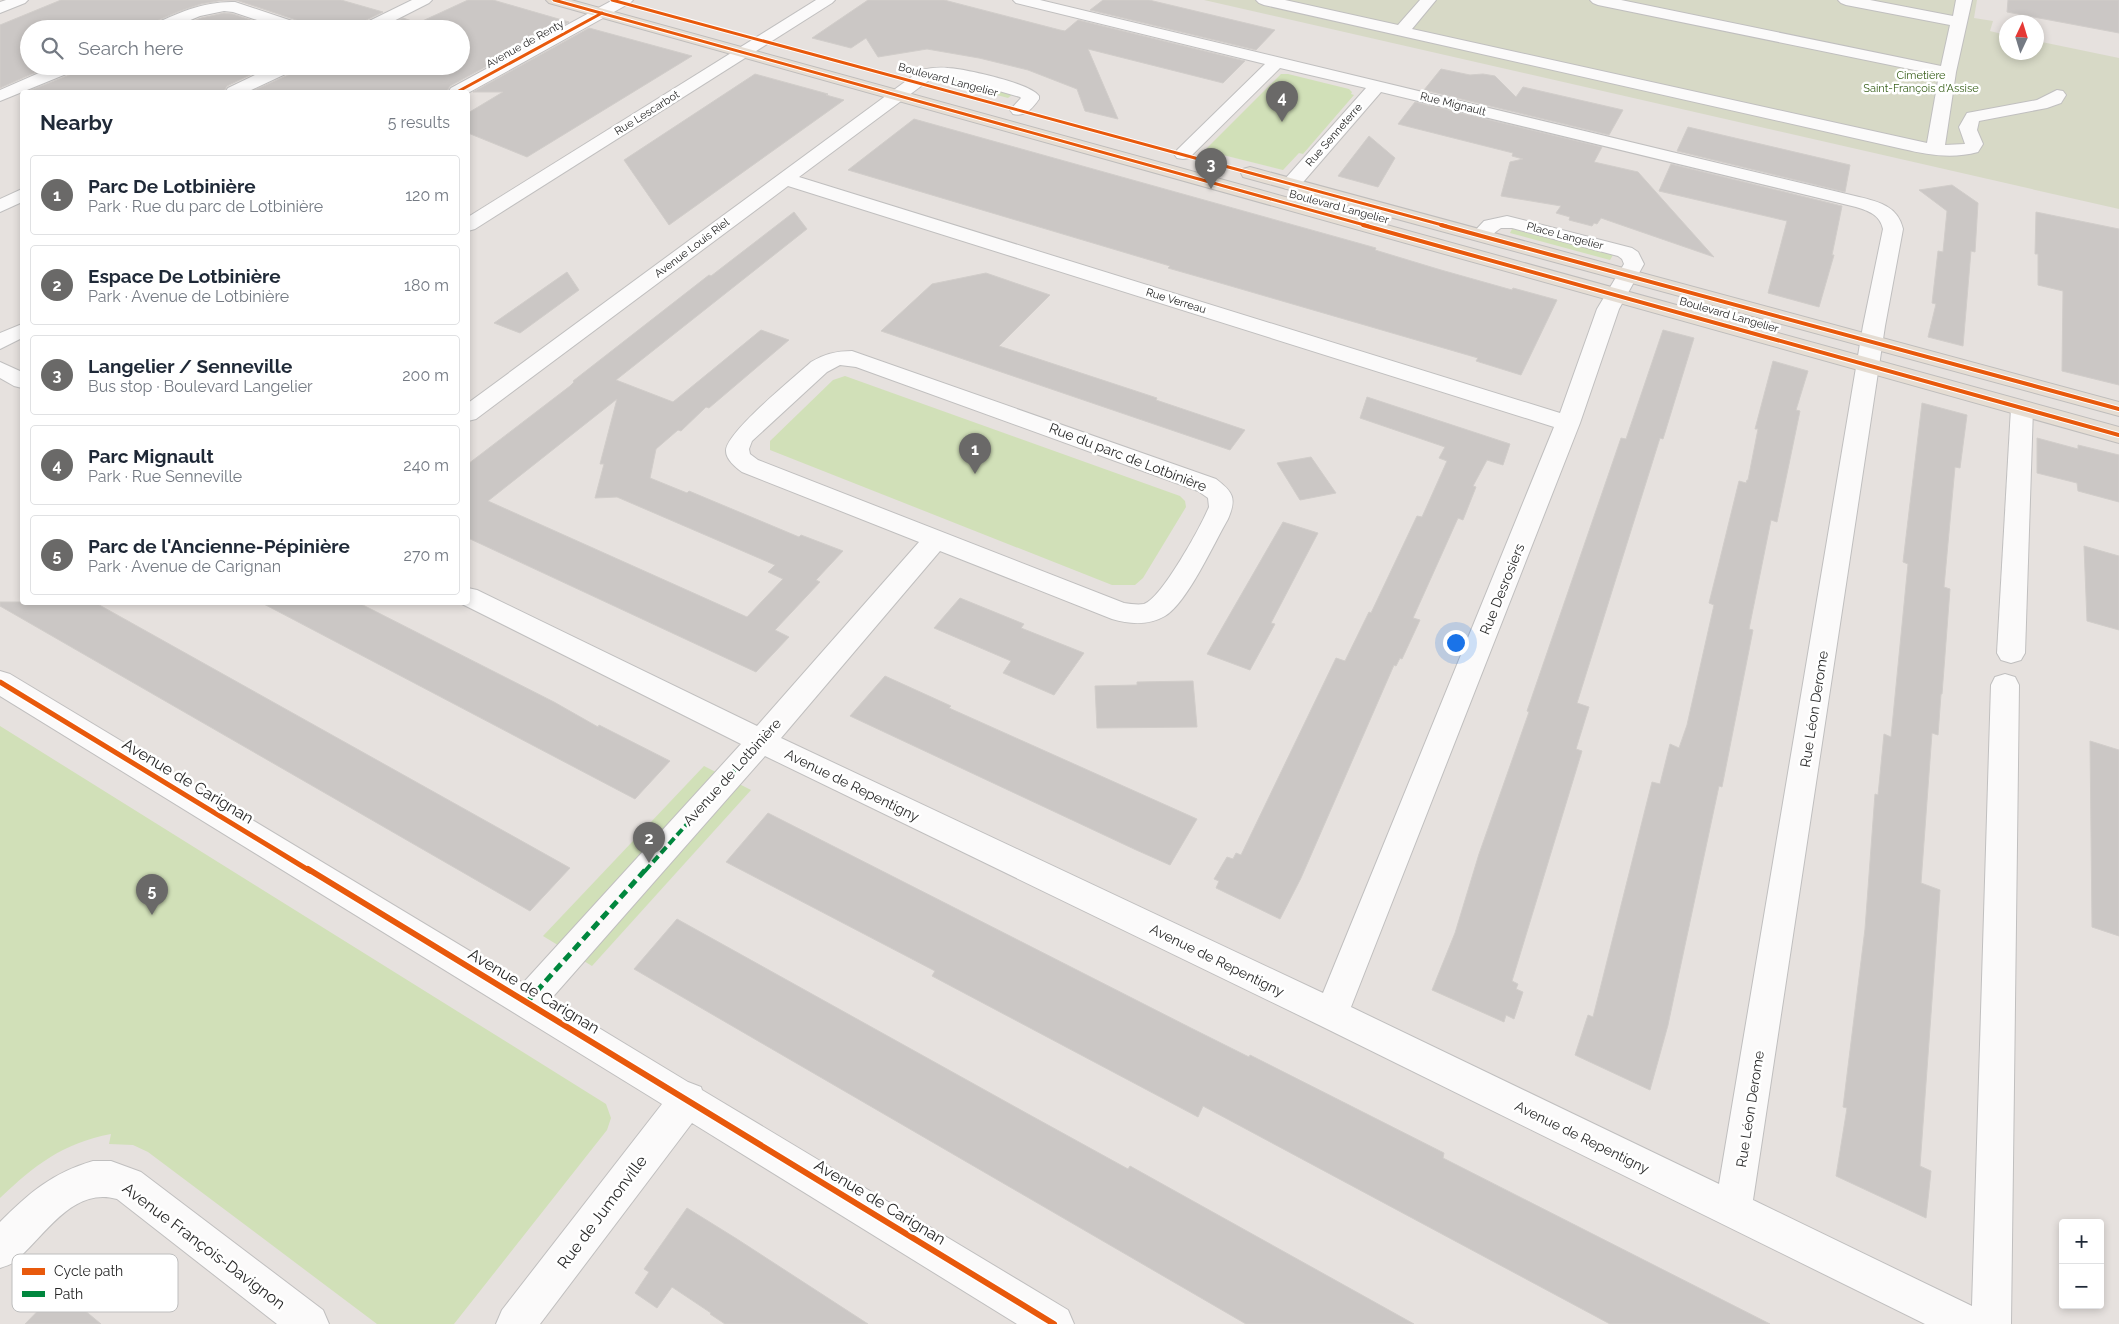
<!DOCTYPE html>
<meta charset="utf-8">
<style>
:root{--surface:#fff;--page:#f6f6f7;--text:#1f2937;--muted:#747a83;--line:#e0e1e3;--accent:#6a6968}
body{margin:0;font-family:Raleway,sans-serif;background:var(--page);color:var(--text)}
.controls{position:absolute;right:15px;bottom:15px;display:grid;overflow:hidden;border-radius:5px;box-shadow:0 2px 8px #0003}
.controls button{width:45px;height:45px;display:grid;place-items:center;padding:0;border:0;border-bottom:1px solid var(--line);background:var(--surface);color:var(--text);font:25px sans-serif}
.compass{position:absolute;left:1999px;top:15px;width:45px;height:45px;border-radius:50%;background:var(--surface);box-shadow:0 2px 8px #0003;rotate:4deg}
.you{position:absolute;left:1455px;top:642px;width:18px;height:18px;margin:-12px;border:4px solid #fff;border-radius:50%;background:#1a73e8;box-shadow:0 0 0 8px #1a73e833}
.badge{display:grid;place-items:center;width:32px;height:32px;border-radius:50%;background:var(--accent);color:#fff;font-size:16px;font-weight:700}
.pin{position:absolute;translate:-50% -41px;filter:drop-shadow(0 1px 2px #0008)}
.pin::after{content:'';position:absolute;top:26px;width:18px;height:15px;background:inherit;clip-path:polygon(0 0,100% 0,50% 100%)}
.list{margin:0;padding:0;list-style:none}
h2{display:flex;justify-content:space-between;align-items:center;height:65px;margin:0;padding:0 20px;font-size:21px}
h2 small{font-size:16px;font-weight:400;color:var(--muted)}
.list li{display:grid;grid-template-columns:32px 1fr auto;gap:15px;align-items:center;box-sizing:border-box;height:80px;margin:0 10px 10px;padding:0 10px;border:1px solid var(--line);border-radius:5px}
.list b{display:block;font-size:19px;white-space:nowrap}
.list p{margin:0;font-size:16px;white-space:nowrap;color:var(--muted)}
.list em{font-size:16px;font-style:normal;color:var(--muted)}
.icon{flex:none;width:28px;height:28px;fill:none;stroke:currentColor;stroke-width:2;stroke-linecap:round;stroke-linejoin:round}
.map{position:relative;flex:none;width:2119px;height:1324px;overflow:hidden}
.search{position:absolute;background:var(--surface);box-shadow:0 2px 8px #0003;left:20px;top:20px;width:450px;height:55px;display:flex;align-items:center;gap:12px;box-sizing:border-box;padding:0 18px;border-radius:28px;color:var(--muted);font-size:19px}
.panel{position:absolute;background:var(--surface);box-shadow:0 2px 8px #0003;left:20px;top:90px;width:450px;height:515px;border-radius:5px}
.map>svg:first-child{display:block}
.green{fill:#d1e0b8}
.cemetery{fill:#d7d9c6}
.building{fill:#cbc7c5;stroke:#d1cdca;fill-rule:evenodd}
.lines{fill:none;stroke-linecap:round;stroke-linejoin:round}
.minor-casing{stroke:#c0bfbf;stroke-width:2}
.major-casing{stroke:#bfbdbc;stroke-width:2}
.minor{fill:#fbfafa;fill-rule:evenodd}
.major{fill:#e5ddd3;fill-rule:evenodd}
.quiet-far1{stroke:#00873e;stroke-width:4;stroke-dasharray:8 4;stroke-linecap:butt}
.quiet{stroke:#00873e;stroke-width:5;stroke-dasharray:9 5;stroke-linecap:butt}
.cycleway-far3-casing{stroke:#fff;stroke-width:5}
.cycleway-far2-casing{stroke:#fff;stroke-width:6}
.cycleway-far1-casing{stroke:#fff;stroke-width:8}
.cycleway-casing{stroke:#fff;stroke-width:9}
.cycleway-far3{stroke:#e8590c;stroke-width:3}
.cycleway-far2{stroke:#e8590c;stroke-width:4}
.cycleway-far1{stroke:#e8590c;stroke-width:5}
.cycleway{stroke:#e8590c;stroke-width:6}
.labels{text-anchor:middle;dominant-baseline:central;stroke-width:5;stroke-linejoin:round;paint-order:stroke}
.far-street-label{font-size:11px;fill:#282828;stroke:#fff}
.far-park-label{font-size:11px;fill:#3a611c;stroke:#fff}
.street-label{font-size:14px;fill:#282828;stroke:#fff}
.near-street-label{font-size:16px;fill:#282828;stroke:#fff}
.key{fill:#fff;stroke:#bebebe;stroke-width:1}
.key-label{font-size:14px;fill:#282828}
</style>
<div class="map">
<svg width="2119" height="1324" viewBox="0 0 2119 1324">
<rect width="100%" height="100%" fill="#e6e1de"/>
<!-- green -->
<g class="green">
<path d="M1281 74H1288L1349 89 1352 92 1351 94 1354 95 1303 154 1299 153 1283 170 1207 151 1206 149Z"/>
<path d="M946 77 1013 94 1008 98 941 80Z"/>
<path d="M1512 229 1613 255 1610 260 1510 233Z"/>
<path d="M845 376 1180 496 1185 501 1186 507 1143 578 1135 585H1112L770 450V441L833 380Z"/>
<path d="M0 726 606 1104 611 1118 607 1130 454 1324H377L148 1152 133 1145 109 1144 111 1134C63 1143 35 1165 0 1198Z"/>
<path d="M704 766 751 790 592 966 543 936Z"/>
</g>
<!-- cemetery -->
<path class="cemetery" d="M1204 0H1977L1974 18 1993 21 1990 31 2006 35V52H2036L2037 41 2119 58V209Z"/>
<!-- building -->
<g class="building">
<path d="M61 0H341L383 12 358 24 355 29H311L308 24 236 0H224L201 4 180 11 149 24 146 29H29V66H50L0 88V25Z"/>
<path d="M468 0H493L569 22 450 86 446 92H250L295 72 298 66H461V29H383L403 18 418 23Z"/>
<path d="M868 0H944L1060 30 1065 31 1078 20 1245 61 1223 83 1088 49 1118 119 1085 111 1077 89 1028 70 979 58 927 49 878 57 866 38 851 48 812 38Z"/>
<path d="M1103 0H1149L1275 30 1256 50 1090 10Z"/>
<path d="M2008 0H2119V33L2007 12Z"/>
<path d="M224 13 233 14 277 29H174L201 18Z"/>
<path d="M589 28 692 56 527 157 468 133V113L503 92H473Z"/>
<path d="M80 66H269L227 86 223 92H26L77 72Z"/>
<path d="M1441 69 1470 75 1483 74 1495 76 1516 97 1523 87 1623 110 1609 135 1424 90Z"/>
<path d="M755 74 828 94 826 95 844 100 669 225 624 160Z"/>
<path d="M1415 102 1602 147 1594 162 1638 172 1714 257 1601 218 1597 224 1594 223 1592 226 1569 220 1570 217 1556 213 1561 206 1501 196 1510 162 1523 159 1512 156 1513 153 1398 124Z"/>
<path d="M914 119 1376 248 1375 250 1441 270 1512 290 1513 288 1557 300 1521 375 1476 361 1478 358 1210 280 1168 268 1170 266 848 170Z"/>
<path d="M1688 127 1850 165 1845 192 1677 151Z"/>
<path d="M1369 136 1395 158 1378 187 1338 176Z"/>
<path d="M1671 164 1842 206 1832 255H1834L1819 307 1768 293 1787 221 1659 191Z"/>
<path d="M1952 185 1978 203 1975 252 1971 251 1963 346 1928 337 1936 304 1932 303 1938 251 1943 252 1947 211 1919 190Z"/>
<path d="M794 212 807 229 616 380 673 402 761 330 789 340 709 408 706 407 681 431 678 430 656 449 650 478 687 493 689 491 799 537 801 535 843 551 816 580 820 582 775 630 789 637 756 672 468 538V464L570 386 574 382 573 381 709 275 711 276ZM617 399 600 464H604L595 498 617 497 775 565 768 572 783 579 747 617 488 501Z"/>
<path d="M2036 212 2119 229V385L2062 371 2063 291 2038 285V254H2035Z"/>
<path d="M567 272 579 290 520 333 494 323Z"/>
<path d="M986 273 1050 295 999 346 1157 398 1156 400 1245 430 1230 450 881 331 932 284Z"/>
<path d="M1663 330 1694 338 1663 439 1660 438 1577 703 1589 707 1576 749 1582 751 1512 981 1518 984 1516 989 1523 992 1514 1019 1506 1015 1504 1022 1432 990 1455 933 1479 854 1529 712 1527 711 1621 438 1626 439Z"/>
<path d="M1773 361 1808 371 1796 410 1800 411 1777 522 1771 520 1749 629 1753 630 1722 787 1719 786 1668 1025 1650 1090 1575 1055 1588 1015 1593 1017 1652 782 1660 784 1670 744 1679 748 1687 725 1714 605 1709 603 1718 567 1739 481 1746 483 1747 480H1748L1758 429H1755Z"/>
<path d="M1367 397 1510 444 1503 465 1487 460 1473 486 1476 487 1463 520 1458 518 1413 618 1420 620 1402 659 1400 658 1396 666 1394 665 1301 878 1280 919 1216 888 1219 881 1214 879 1227 857 1233 859 1236 853 1241 855 1336 658 1345 661 1369 612 1371 613 1417 516 1422 517 1447 461 1439 458 1445 447 1360 418Z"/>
<path d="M1922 403 1967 415 1960 468 1955 467 1944 587 1950 589 1942 694H1941L1938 735 1932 733 1921 883 1940 890 1920 1166 1931 1171 1926 1218 1836 1176 1847 1108 1843 1107 1865 929 1875 794 1878 795 1884 734 1891 737 1908 564 1903 562Z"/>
<path d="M2037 438 2078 449V445L2119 455V502L2078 491 2077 483 2037 473Z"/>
<path d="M1311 457 1336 493 1300 500 1277 463Z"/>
<path d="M1283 522 1318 533 1271 623 1275 624 1250 670 1207 654Z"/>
<path d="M2084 546 2119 556V630L2087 621Z"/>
<path d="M960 598 1024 624 1021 628 1084 653 1054 695 1003 673 1011 661 934 628Z"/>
<path d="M0 602H94L570 868 530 911 0 606Z"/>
<path d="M260 602H357L554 702 598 727 599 725 670 761 635 799Z"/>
<path d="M885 676 951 706 949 708 1197 819 1170 865 1134 849 850 716Z"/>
<path d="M1193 681 1197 727 1097 728 1095 686 1137 685V682Z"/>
<path d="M2090 741 2119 750V936L2092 927Z"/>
<path d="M768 813 1191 1028 1249 1057 1250 1055 1444 1153 1443 1158 1770 1324H1610L1203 1106 1198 1117 932 976 935 971 726 862Z"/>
<path d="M677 919 1028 1114 1128 1169 1130 1166 1414 1324H1246L634 969Z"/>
<path d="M687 1208 737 1239 868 1324H725L710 1314 711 1313 672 1287 657 1308 635 1293 649 1272 644 1269Z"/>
<path d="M59 1289 101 1324H25Z"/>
</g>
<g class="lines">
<defs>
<g id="minor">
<path d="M6 0H28L25 3 0 13V2Z"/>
<path d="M412 0H432L429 3 378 29H357L359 26Z"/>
<path d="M613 0H633L630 3 468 93 448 92 451 88Z"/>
<path d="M816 0H835L832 3 475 229 468 231V217Z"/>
<path d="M1013 0H1040L1855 196C1876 201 1898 205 1903 229L1885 326 1753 1200 1972 1306 1991 685 1995 677 2005 674 2015 677 2019 685 2011 1324H1925L1319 1025 765 756 551 999 688 1082 701 1087 702 1090 1068 1310 1074 1324H1017L692 1123 540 1324H496L502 1310 662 1104 0 696V671L10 674 523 983 741 744 458 602H468V588L477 590 757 726 919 542 742 472C735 467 726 459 726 451 725 433 796 376 811 362 824 354 837 351 852 351L1216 479C1233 492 1237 498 1228 519 1214 543 1187 603 1165 616 1148 626 1129 624 1112 619L940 551 781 738 1323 993 1554 427 788 186 476 419 468 421V403L921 70C930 68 938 67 948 68 965 69 1030 83 1039 96V99C1032 109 1025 117 1013 114L1010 110 1021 98 1020 97 961 80 932 78 799 177 1560 413 1597 309 1624 264 1622 259 1618 256 1512 228H1501C1491 234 1488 243 1474 239L1471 235 1484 221 1507 216 1632 248 1638 252 1644 264 1619 309 1580 423 1351 1007 1719 1184 1863 326 1883 229C1880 215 1869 211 1856 207L1381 92 1298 188 1291 190 1284 188 1282 184 1284 180 1366 88 1280 68 1189 158 1183 159 1177 158 1174 154 1177 150 1265 64 1016 3ZM840 365 856 367 1198 491 1208 498 1209 507C1201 526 1162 598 1144 604 1138 605 1130 604 1124 603L758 460 750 454 749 449 752 441 827 372Z"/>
<path d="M1256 0H1285L1398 25 1420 0H1436L1412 29 1927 143 1939 75 1598 5 1593 3 1590 0H1621L1941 66 1950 25 1846 5 1841 3 1838 0H1870L1953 16 1956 0H1972L1956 72 1945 145 1965 144 1959 127 1967 113 2037 100 2057 90 2063 91 2066 95 2061 103 2047 108 1979 121 1977 130 1983 144 1978 152C1952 159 1929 155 1903 149L1264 5 1259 3Z"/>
<path d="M235 2 307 26 309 29H284L233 12 224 11 200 16 169 29H148L150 26C178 13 204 1 235 2Z"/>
<path d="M55 66H78L76 70 0 101V90Z"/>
<path d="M274 66H296L294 70 247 92H225L228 88Z"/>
<path d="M22 189V202L0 212V199Z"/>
<path d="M22 324V338L0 349V333Z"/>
<path d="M0 362 22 372V388L14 386 0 378Z"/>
<path d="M2022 401 2030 403 2033 408 2025 653 2021 660 2011 663 2001 660 1997 653 2011 408 2014 403Z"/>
<path d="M93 1161H111L141 1172 323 1310 329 1324H277L117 1199C71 1186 44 1238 14 1262 10 1265 5 1266 0 1268V1222C29 1193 52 1173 93 1161Z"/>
</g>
<g id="major">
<path d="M546 0H571L2119 427V443L549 3Z"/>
<path d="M1250 167 2119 402V416L1243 177 1241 173 1243 169Z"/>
</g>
</defs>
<!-- minor casing -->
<use href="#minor" class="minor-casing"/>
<!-- major casing -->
<use href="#major" class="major-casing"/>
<!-- minor -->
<use href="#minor" class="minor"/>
<!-- major -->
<use href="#major" class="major"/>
<!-- quiet-far1 -->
<path class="quiet-far1" d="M645 871 761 741"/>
<!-- quiet -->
<path class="quiet" d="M527 1002 646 869"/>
<defs>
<g id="cycleway-far3">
<path d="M554 0 1368 226"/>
<path d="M612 0 1446 226"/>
<path d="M457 92 602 13"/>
</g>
<g id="cycleway-far2">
<path d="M1363 225 2119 435"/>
<path d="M1441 225 2119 409"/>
</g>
<path id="cycleway-far1" d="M0 682 310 871"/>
<path id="cycleway" d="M308 869 1054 1324"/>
</defs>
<!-- cycleway-far3 casing -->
<use href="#cycleway-far3" class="cycleway-far3-casing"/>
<!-- cycleway-far2 casing -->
<use href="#cycleway-far2" class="cycleway-far2-casing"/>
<!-- cycleway-far1 casing -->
<use href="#cycleway-far1" class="cycleway-far1-casing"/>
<!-- cycleway casing -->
<use href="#cycleway" class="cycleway-casing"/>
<!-- cycleway-far3 -->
<use href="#cycleway-far3" class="cycleway-far3"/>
<!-- cycleway-far2 -->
<use href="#cycleway-far2" class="cycleway-far2"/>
<!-- cycleway-far1 -->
<use href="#cycleway-far1" class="cycleway-far1"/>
<!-- cycleway -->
<use href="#cycleway" class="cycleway"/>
</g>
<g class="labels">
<!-- far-street labels -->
<g class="far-street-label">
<text transform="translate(525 44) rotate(-29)">Avenue de Renty</text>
<text transform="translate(948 80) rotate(15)">Boulevard Langelier</text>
<text transform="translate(1453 104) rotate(14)">Rue Mignault</text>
<text transform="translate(647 113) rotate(-32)">Rue Lescarbot</text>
<text transform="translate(1334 135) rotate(-49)">Rue Senneterre</text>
<text transform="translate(1339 207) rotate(15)">Boulevard Langelier</text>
<text transform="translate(1565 236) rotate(15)">Place Langelier</text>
<text transform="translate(692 248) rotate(-37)">Avenue Louis Riel</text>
<text transform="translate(1176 301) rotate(17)">Rue Verreau</text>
<text transform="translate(1729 315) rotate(16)">Boulevard Langelier</text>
</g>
<!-- far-park labels -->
<g class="far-park-label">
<text x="1921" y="75">Cimetière<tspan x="1921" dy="13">Saint-François d'Assise</tspan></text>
</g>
<!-- street labels -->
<g class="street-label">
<text transform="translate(1128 457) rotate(21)">Rue du parc de Lotbinière</text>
<text transform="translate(1502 589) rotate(-68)">Rue Desrosiers</text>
<text transform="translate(1814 709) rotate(-81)">Rue Léon Derome</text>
<text transform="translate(732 772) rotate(-48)">Avenue de Lotbinière</text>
<text transform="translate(852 785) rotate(26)">Avenue de Repentigny</text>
<text transform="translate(1217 960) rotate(26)">Avenue de Repentigny</text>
<text transform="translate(1750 1109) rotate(-81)">Rue Léon Derome</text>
<text transform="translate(1582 1137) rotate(26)">Avenue de Repentigny</text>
</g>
<!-- near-street labels -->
<g class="near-street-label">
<text transform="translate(188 781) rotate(31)">Avenue de Carignan</text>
<text transform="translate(534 991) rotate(31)">Avenue de Carignan</text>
<text transform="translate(880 1202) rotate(31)">Avenue de Carignan</text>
<text transform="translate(602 1212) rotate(-53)">Rue de Jumonville</text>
<text transform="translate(204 1246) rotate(37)">Avenue François-Davignon</text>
</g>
</g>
<!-- legend -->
<rect x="12" y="1254" width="166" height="58" rx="8" class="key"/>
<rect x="22" y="1268" width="23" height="7" fill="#e8590c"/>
<rect x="22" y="1291" width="23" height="6" fill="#00873e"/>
<g class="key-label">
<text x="54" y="1276">Cycle path</text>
<text x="54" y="1299">Path</text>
</g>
</svg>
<div class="controls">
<button>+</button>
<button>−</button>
</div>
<svg class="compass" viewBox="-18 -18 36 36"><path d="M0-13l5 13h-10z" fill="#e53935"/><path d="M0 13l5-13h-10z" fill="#747a83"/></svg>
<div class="you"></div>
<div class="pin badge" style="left:975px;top:474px">1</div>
<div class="pin badge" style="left:649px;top:863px">2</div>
<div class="pin badge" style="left:1211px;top:189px">3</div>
<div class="pin badge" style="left:1282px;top:122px">4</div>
<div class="pin badge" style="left:152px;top:915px">5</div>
<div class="search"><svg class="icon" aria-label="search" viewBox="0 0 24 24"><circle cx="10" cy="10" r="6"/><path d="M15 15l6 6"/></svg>Search here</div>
<section class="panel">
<h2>Nearby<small>5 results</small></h2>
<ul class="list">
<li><span class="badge">1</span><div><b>Parc De Lotbinière</b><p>Park · Rue du parc de Lotbinière</p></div><em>120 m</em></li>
<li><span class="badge">2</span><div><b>Espace De Lotbinière</b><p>Park · Avenue de Lotbinière</p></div><em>180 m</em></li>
<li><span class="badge">3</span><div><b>Langelier / Senneville</b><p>Bus stop · Boulevard Langelier</p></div><em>200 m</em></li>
<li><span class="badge">4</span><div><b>Parc Mignault</b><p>Park · Rue Senneville</p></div><em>240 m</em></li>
<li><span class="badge">5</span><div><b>Parc de l'Ancienne-Pépinière</b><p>Park · Avenue de Carignan</p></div><em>270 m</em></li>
</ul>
</section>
</div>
